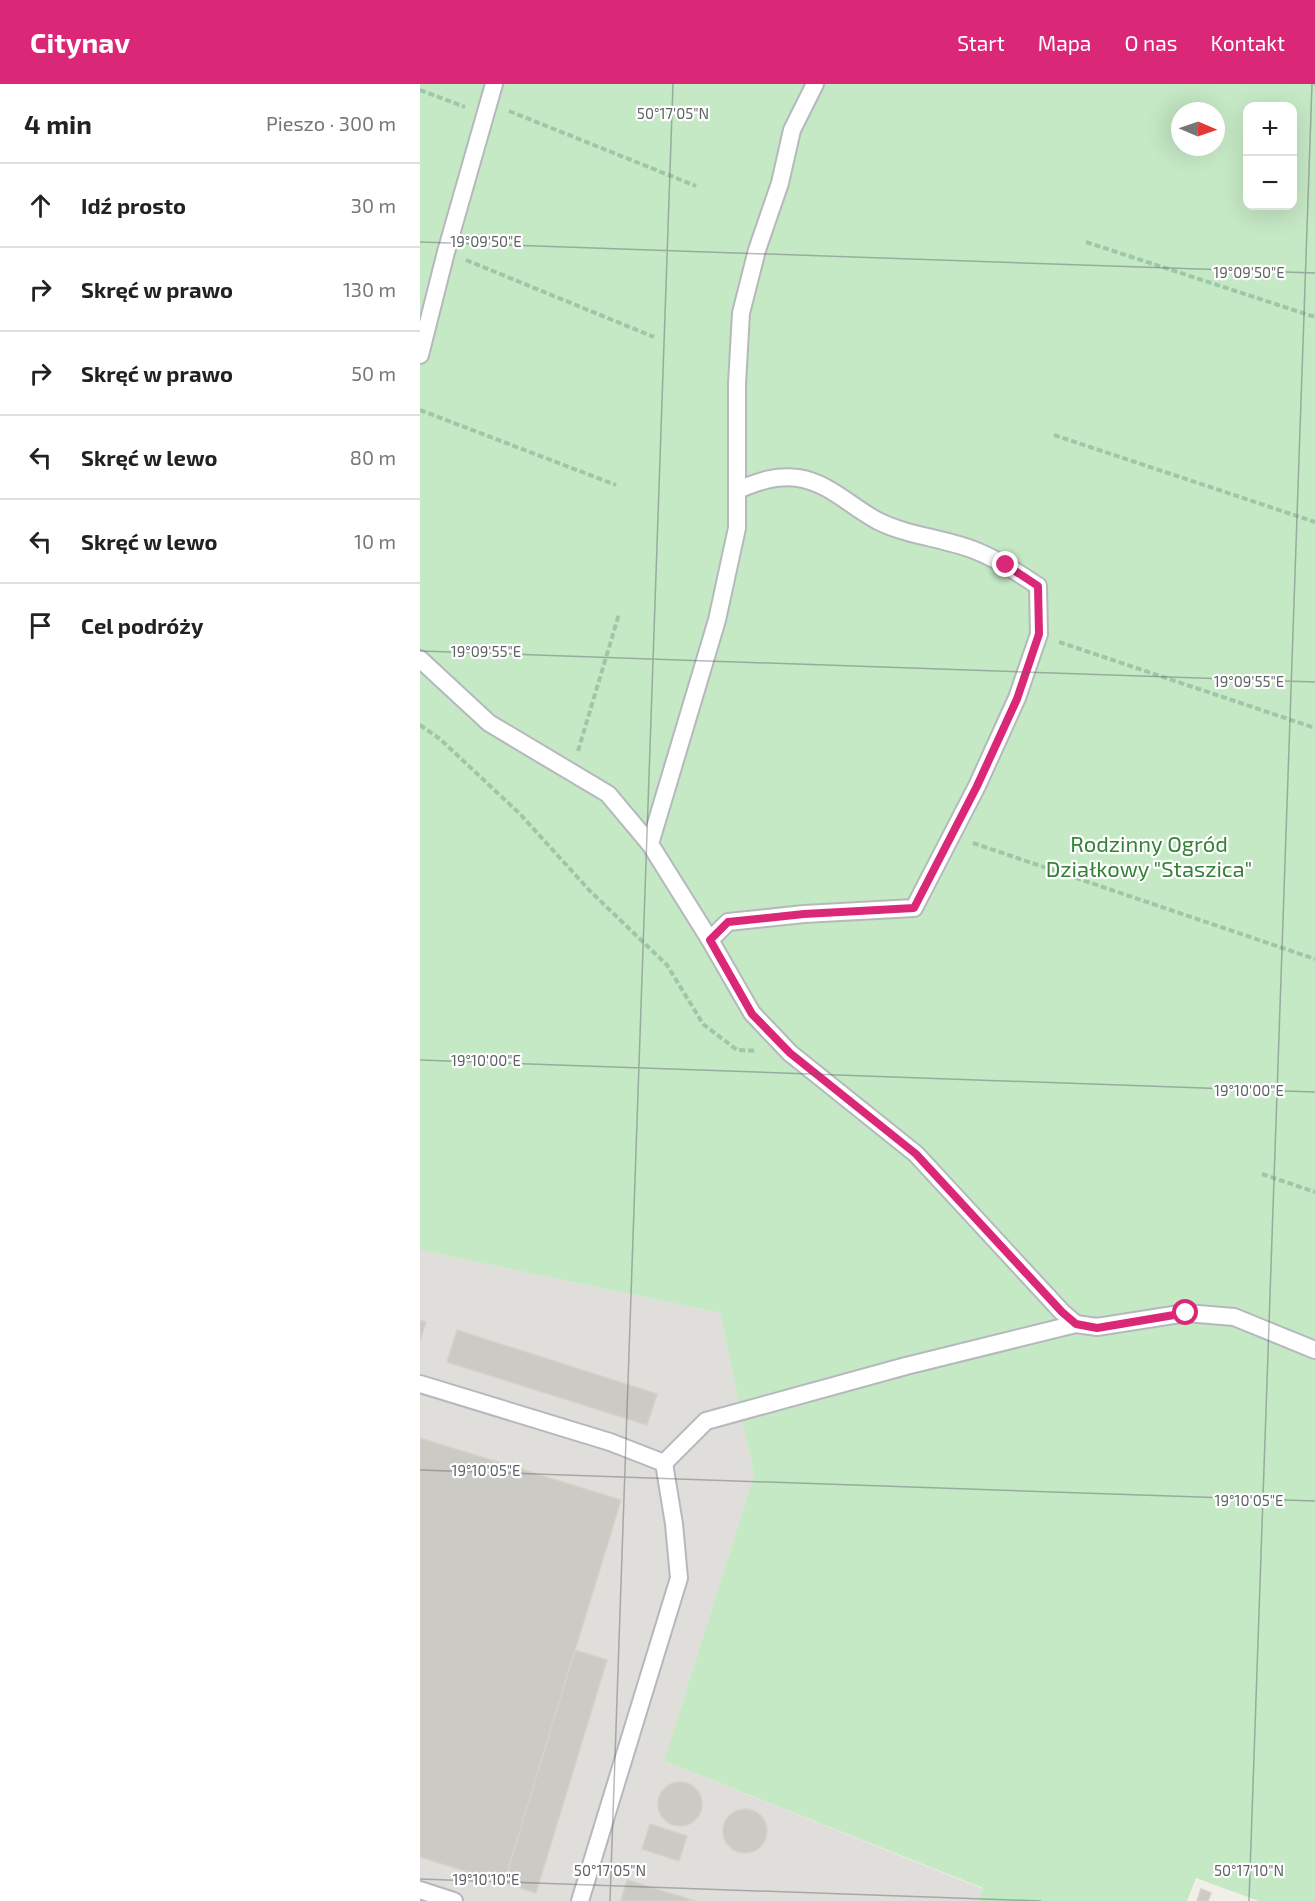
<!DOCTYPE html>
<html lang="pl">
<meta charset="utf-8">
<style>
:root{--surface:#fff;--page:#f2f2f2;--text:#222;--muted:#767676;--line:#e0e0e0;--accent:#db2777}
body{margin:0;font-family:"Exo 2",sans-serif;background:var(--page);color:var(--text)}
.controls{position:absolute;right:18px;top:18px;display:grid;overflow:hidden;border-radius:12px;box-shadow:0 6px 24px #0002}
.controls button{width:54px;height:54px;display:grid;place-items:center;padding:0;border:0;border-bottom:2px solid var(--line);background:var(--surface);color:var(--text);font:30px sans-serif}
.compass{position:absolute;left:751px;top:18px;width:54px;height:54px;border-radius:50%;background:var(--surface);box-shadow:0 6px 24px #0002;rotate:92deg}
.stop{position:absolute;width:18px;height:18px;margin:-14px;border:4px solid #db2777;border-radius:50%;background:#fff}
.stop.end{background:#db2777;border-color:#fff;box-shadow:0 2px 6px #0008}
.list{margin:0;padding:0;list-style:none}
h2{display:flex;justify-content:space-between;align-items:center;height:78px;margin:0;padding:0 24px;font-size:26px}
h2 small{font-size:20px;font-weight:400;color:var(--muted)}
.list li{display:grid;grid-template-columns:39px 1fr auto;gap:18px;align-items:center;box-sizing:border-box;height:84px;padding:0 24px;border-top:2px solid var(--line)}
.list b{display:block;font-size:22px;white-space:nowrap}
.list em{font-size:20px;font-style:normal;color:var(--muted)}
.icon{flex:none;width:33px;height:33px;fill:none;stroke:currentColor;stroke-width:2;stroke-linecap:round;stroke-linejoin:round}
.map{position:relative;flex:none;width:895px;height:1817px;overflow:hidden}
header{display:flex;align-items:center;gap:36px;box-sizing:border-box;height:84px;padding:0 30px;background:var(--accent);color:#fff}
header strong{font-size:28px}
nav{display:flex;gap:33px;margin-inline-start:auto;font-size:21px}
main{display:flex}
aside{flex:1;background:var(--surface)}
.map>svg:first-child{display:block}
.industrial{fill:#e0deda}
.green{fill:#c5e8c5;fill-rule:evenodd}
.building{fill:#cccac5;stroke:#d6d1c6;stroke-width:1.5}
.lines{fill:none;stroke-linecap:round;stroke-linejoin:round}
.service-casing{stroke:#b5b8bc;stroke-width:20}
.path{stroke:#9cc7a9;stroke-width:4;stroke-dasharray:6 3;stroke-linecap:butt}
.service{stroke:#fff;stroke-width:16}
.route{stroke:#db2777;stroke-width:8}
.ticks{fill:none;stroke:#5f6368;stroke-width:1.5;stroke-opacity:0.45}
.labels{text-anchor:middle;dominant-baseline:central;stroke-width:4.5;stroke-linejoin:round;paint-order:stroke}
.park-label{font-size:22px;fill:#348238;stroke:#fff}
.ticks-label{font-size:15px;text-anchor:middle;fill:#5f6368;stroke:#fff;stroke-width:4.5;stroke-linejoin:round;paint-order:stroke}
</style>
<header>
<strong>Citynav</strong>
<nav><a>Start</a><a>Mapa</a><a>O nas</a><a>Kontakt</a></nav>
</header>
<main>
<aside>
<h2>4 min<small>Pieszo · 300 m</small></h2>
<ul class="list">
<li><svg class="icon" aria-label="ahead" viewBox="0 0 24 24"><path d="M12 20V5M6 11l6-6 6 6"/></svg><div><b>Idź prosto</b></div><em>30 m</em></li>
<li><svg class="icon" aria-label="right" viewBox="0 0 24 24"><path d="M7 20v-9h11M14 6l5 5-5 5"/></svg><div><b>Skręć w prawo</b></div><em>130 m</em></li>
<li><svg class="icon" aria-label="right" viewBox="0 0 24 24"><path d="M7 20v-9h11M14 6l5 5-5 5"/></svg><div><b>Skręć w prawo</b></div><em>50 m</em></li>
<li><svg class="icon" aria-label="left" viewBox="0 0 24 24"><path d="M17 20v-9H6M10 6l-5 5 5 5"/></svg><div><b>Skręć w lewo</b></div><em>80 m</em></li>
<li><svg class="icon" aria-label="left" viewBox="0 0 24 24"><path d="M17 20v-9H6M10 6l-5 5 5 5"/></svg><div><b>Skręć w lewo</b></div><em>10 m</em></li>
<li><svg class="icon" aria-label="arrive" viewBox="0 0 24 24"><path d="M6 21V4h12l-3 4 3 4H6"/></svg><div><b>Cel podróży</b></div></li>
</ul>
</aside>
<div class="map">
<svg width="895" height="1817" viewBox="0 0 895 1817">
<rect width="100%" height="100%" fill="#f1efe8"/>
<!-- industrial -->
<path class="industrial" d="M0 1166 300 1229 334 1391 244 1677 563 1805 559 1817H0Z"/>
<!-- green -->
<path class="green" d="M0 0H895V1817H839L776 1794 767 1817H559L563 1804 244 1677 334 1391 300 1229 0 1166ZM828 22H872V122H828ZM760 27H796V63H760Z"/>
<!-- building -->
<g class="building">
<path d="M0 1236 6 1238 0 1257Z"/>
<path d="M37 1246 237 1310 227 1341 27 1278Z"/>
<path d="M0 1354 201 1416 84 1799 0 1773Z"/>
<path d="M155 1566 187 1576 116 1809 84 1799Z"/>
<circle cx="260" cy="1720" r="22"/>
<circle cx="325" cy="1747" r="22"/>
<path d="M230 1740 267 1752 259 1777 222 1765Z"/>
<path d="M207 1796 275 1817H201Z"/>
<path d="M781 1805 791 1809 788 1817H777Z"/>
</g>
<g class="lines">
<defs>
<g id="service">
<path d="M0 271 26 168 74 0"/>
<path d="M0 575 69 639 188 710 230 760 290 856 332 929 370 969 496 1070 642 1228 656 1240 677 1243 766 1229 814 1233 895 1266"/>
<path d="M230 760 297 536 317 444V300L321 229 337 166 360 99 372 46 395 0"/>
<path d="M290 856 308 838 384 830 494 824 557 702 597 614 619 550 618 502C597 488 577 475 554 466 523 454 488 452 458 437 431 423 410 399 378 394 354 391 338 398 317 406"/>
<path d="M0 1300 190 1358 244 1379 254 1440 259 1494 160 1817"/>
<path d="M244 1379 286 1337 486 1282 656 1240"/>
<path d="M0 1806 34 1817"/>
</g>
</defs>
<!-- service casing -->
<use href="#service" class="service-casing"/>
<!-- path -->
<g class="path">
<path d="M894 0H895"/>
<path d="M0 6 45 23"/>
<path d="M89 27 276 102"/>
<path d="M666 158 895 233"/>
<path d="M46 176 234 253"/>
<path d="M0 326 196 401"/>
<path d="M634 351 895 438"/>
<path d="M639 558 895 644"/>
<path d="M0 641 20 655 100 730 170 807 247 881 283 940 317 966 337 967"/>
<path d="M158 667 199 530"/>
<path d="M553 759 895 875"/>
<path d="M842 1090 895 1108"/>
</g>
<!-- service -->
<use href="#service" class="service"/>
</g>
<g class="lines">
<!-- route -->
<path class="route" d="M586 481 618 502 619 550 597 615 557 702 494 824 384 830 308 838 290 856 332 930 370 969 496 1070 642 1228 656 1240 677 1244 766 1229"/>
</g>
<!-- ticks -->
<path class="ticks" d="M0 158 895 189M0 567 895 598M0 976 895 1008M0 1386 895 1417M0 1795 621 1817M190 1817 253 0M829 1817 892 0"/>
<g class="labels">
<!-- park labels -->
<g class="park-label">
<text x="729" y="759">Rodzinny Ogród<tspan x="729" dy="25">Działkowy "Staszica"</tspan></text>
</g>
</g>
<g class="ticks-label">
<text x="253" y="35">50°17'05"N</text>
<text x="66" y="163">19°09'50"E</text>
<text x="829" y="194">19°09'50"E</text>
<text x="66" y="573">19°09'55"E</text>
<text x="829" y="603">19°09'55"E</text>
<text x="66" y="982">19°10'00"E</text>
<text x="829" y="1012">19°10'00"E</text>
<text x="66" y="1392">19°10'05"E</text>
<text x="829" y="1422">19°10'05"E</text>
<text x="190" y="1792">50°17'05"N</text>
<text x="829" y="1792">50°17'10"N</text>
<text x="66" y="1801">19°10'10"E</text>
</g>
</svg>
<div class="controls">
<button>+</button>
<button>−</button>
</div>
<svg class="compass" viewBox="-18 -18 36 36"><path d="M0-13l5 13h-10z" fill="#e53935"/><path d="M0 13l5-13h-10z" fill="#767676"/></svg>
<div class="stop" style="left:766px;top:1229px"></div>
<div class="stop end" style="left:586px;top:481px"></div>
</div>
</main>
